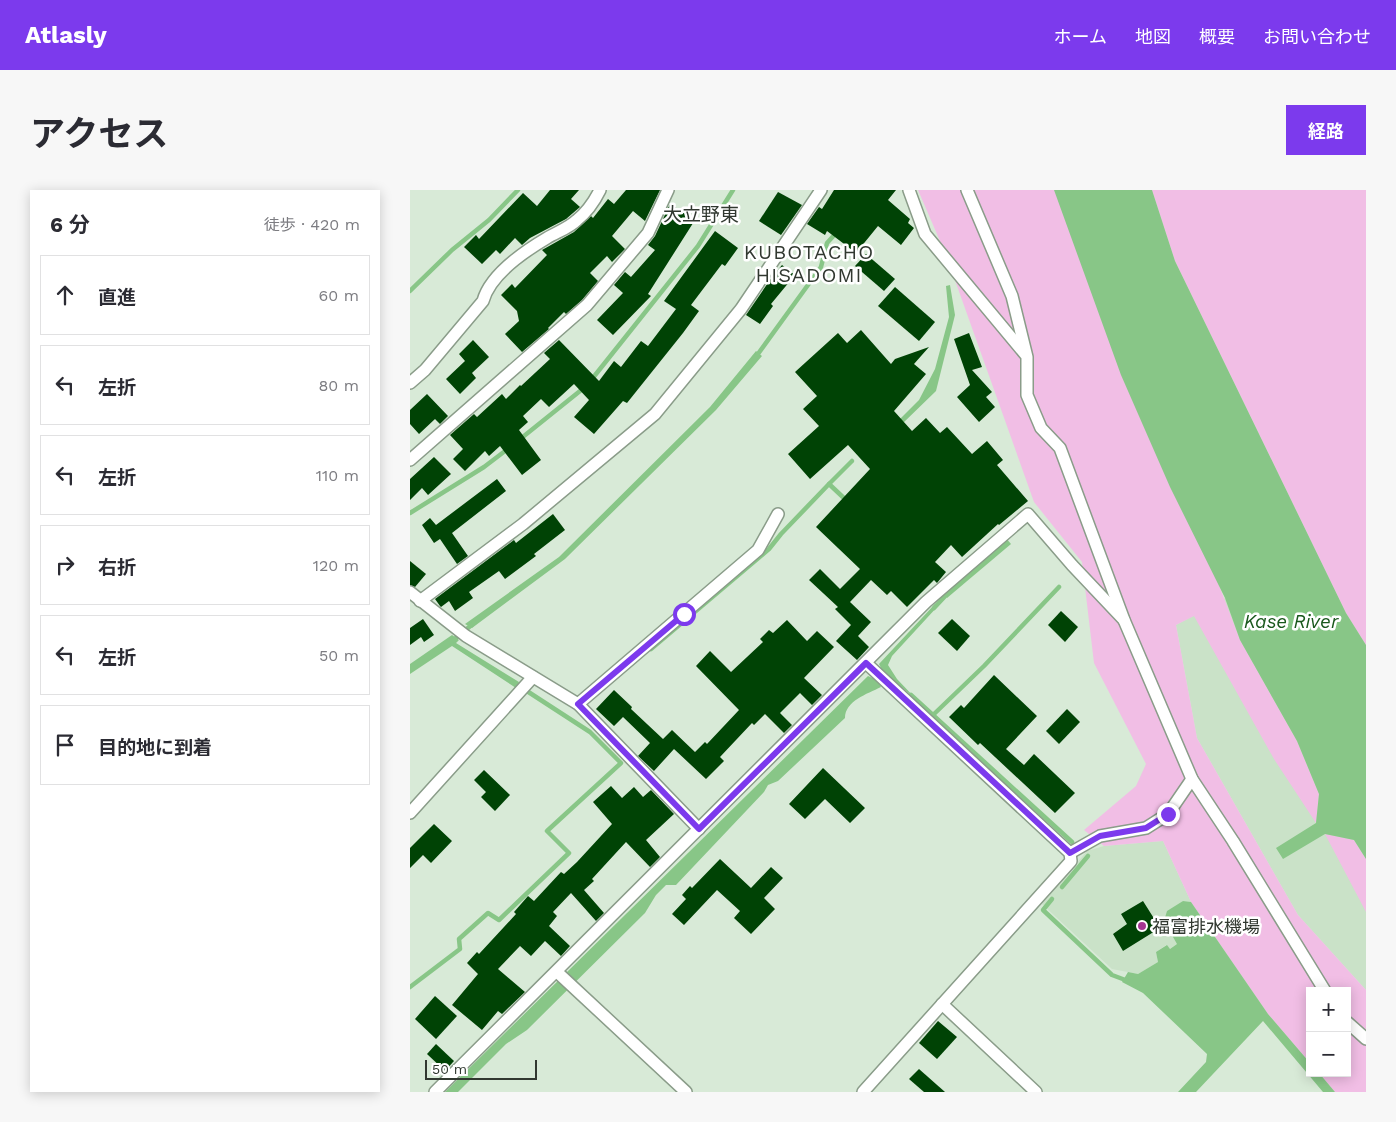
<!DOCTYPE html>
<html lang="ja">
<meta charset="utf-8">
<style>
:root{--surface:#fff;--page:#f7f7f7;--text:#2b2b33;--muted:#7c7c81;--line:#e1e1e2;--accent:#7c3aed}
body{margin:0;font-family:"Work Sans","Noto Sans JP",sans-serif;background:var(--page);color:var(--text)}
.controls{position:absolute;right:15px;bottom:15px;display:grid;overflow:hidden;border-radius:0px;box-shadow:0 2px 12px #0003}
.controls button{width:45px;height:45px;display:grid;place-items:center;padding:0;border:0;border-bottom:1px solid var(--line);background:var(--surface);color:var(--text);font:25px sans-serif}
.scale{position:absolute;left:15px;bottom:12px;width:112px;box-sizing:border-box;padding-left:5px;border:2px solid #313830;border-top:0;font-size:14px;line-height:18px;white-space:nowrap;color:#313830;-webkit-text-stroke:4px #fff;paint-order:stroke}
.stop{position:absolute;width:15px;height:15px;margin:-11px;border:4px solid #7c3aed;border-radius:50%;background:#fff}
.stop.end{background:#7c3aed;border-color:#fff;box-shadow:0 1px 5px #0008}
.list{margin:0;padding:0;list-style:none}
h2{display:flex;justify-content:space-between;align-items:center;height:65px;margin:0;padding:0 20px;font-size:21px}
h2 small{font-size:16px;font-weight:400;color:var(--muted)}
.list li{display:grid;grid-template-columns:32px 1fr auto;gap:15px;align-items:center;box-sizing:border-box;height:80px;margin:0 10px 10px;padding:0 10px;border:1px solid var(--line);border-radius:0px}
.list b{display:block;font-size:19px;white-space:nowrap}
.list em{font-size:16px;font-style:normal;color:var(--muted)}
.icon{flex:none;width:28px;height:28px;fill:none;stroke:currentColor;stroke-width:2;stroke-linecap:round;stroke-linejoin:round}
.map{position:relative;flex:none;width:956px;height:902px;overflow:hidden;border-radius:0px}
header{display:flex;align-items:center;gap:30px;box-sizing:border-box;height:70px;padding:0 25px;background:var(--accent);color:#fff}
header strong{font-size:24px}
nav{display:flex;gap:28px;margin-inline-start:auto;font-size:18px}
.intro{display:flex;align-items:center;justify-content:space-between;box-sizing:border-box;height:120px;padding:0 30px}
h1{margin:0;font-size:35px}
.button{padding:12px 22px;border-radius:0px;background:var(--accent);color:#fff;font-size:18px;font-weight:700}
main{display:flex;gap:30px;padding:0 30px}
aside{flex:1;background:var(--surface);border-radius:0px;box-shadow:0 2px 12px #0003}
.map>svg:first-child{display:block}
.built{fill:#cae2c8}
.green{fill:#f1bee5}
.water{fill:#88c687}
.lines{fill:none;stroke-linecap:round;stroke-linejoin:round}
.stream{stroke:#88c687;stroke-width:4.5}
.building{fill:#004305}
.minor-casing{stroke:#8a9c89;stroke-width:14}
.minor{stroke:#fff;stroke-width:11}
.route{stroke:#7c3aed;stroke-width:6}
.poi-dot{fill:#a43592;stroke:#fff;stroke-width:2}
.labels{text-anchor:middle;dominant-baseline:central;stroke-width:5;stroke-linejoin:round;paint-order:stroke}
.poi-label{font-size:18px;fill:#313830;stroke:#fff;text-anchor:start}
.neighbourhood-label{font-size:19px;fill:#313830;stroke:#fff}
.water-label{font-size:19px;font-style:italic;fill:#19581c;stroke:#fff}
.quarter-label{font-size:20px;letter-spacing:1px;fill:#313830;stroke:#fff}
</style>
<header>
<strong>Atlasly</strong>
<nav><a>ホーム</a><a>地図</a><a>概要</a><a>お問い合わせ</a></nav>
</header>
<div class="intro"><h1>アクセス</h1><a class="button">経路</a></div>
<main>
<aside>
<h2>6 分<small>徒歩 · 420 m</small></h2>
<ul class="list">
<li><svg class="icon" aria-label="ahead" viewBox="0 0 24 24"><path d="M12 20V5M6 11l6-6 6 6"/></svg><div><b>直進</b></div><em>60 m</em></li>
<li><svg class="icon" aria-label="left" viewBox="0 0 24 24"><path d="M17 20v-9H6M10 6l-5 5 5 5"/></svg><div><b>左折</b></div><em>80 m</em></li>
<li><svg class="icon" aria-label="left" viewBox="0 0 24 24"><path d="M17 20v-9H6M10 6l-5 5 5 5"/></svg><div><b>左折</b></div><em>110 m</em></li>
<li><svg class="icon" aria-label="right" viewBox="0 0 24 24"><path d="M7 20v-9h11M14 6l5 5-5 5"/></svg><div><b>右折</b></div><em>120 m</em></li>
<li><svg class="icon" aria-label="left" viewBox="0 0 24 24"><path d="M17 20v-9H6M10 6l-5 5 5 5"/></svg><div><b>左折</b></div><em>50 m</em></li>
<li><svg class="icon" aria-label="arrive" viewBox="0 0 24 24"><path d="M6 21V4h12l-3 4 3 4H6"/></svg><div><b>目的地に到着</b></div></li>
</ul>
</aside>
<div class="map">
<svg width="956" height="902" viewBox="0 0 956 902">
<rect width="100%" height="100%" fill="#d8ead7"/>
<!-- built -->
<g class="built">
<path d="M815 408 956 573V800L888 725 787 548 766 435Z"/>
<path d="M753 651 781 712 773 711 754 731 768 753 760 759 756 755 746 762 748 772 728 784 702 779 632 714 677 661 694 656Z"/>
</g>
<!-- green -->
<g class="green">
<path d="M508 0H658L830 450 887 551 909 604 906 633 864 569 784 426 766 435 787 548 888 725 956 800V902H925L909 883H937V801H900V873L858 824 781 712 753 651 694 656 674 640 726 596 736 574 684 473 672 372 624 312 536 65Z"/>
<path d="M742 0H956V455L936 423 765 71Z"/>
<path d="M915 644 944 650 956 669V722Z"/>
</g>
<!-- water -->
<g class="water">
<path d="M644 0H742L765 71 936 423 956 455V669L944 650 915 644 873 669 866 658 906 633 909 604 887 551 830 450 815 408 760 297 711 185Z"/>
<path d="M540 95 545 125 526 201 491 235 488 231 509 210 525 179 539 127 536 96Z"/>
<path d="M346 161 352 166 306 220 155 369 62 438 55 434 149 367 300 217Z"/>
<path d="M595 347 601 354 537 408 535 404Z"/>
<path d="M525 414 528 416 482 466 478 475 487 489 506 509 473 482 469 474Z"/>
<path d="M42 445 49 450 46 453 109 492 106 498 42 456 0 484V474Z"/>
<path d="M458 486 467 490 471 497C457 504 435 511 435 528L368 591 358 595 354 602 266 695H256L246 705 235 723 117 840 96 854 48 902H35Z"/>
<path d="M773 711 781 712 858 824 900 873V883H909L925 902H913L853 831 786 902H768L796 872 797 864 733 803 712 792 718 782 728 784 748 772 746 762 757 755 760 759 767 754 754 731 757 721Z"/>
</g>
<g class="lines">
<!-- stream -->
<g class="stream">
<path d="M0 101 42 60 79 30 108 0"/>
<path d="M345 168 411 77 417 53 427 42"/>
<path d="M182 189 288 56 323 0"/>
<path d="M109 250 175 197"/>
<path d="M419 294 442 271"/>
<path d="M0 323 74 277 99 258"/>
<path d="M524 418 539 402"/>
<path d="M41 452 64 433"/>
<path d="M241 459 359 359 371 344 419 294 436 310"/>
<path d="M501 505 662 652"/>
<path d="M523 525 574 476 649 397"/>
<path d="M652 697 678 666"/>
<path d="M642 709 633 720 702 785 718 791"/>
<path d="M0 797 50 759 49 749 78 723 89 730 159 663 137 641 211 573 180 542 103 492"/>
</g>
</g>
<!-- building -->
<g class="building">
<path d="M140 0H169L161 9 170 17 156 29 120 48 112 55 105 48 90 64 86 60 72 74 54 57 66 45 69 49 113 3 127 16Z"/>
<path d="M216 0H250L235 31 223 21 202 46 215 59 202 72 197 66 180 83 188 91 172 110 156 124 154 122 138 138 139 139 112 162 95 144 109 131 107 121 91 105 102 94 105 98 137 65 132 60 164 42 181 26 183 28 198 9 204 14Z"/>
<path d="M424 0H486L478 10 500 29 498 33 504 38 491 55 468 36 446 63 417 41 415 45 397 34 409 17 412 19Z"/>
<path d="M368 2 392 15 371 45 349 31Z"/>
<path d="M260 14 285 30 238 104 241 106 203 145 187 130 213 103 204 95 215 82 221 87 245 60 238 55 245 46Z"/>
<path d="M305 41 328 58 315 76 312 74 281 115 289 121 273 143 217 213 213 211 184 244 164 227 179 210 164 194 139 217 131 209 113 226 118 232 109 240 131 270 112 285 90 256 79 266 75 261 55 281 43 269 53 259 40 245 64 224 67 227 92 204 96 209 110 195 111 196 140 169 134 163 149 150 189 191 204 171 211 177 231 151 238 156 266 119 254 111Z"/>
<path d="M456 64 485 89 474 101 445 76Z"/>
<path d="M372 75 385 85 361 114 363 116 350 134 336 125 362 87Z"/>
<path d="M485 97 525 132 509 151 468 116Z"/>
<path d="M451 140 481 174 485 169 519 157 504 174 516 184 484 221 502 241 516 228 530 243 537 237 562 264 577 251 593 270 587 275 618 311 589 335 588 334 552 367 541 355 525 372 536 382 527 393 524 390 497 417 481 401 477 405 461 390 440 412 461 432 448 446 459 457 447 470 426 451 441 435 425 419 428 417 399 390 410 379 430 399 450 379 406 337 460 279 438 255 400 289 378 264 409 236 393 219 407 206 385 182 428 143 437 153Z"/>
<path d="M559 143 572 177 562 180 582 202 576 207 585 217 569 232 547 207 560 195 544 149Z"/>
<path d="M63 150 79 167 62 183 66 188 50 204 36 189 55 171 49 164Z"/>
<path d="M17 204 38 226 30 234 25 229 9 244 0 234V220Z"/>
<path d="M24 267 41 284 18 305 12 298 0 310V289Z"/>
<path d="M87 289 96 301 42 343 58 366 47 374 30 349 24 353 12 335 20 328 26 335Z"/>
<path d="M143 324 155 340 124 364 126 366 95 389 89 381 59 402 63 408 45 421 39 411 31 417 30 416 25 409 104 350 106 353Z"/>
<path d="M0 371 16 384 5 397 0 395Z"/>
<path d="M651 421 668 437 655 452 638 435Z"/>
<path d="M13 429 24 445 14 452 11 447 0 455V438Z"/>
<path d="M542 429 560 446 547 461 528 443Z"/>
<path d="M377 430 397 451 407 441 424 457 394 488 412 505 402 515 390 503 370 523 382 535 374 543 355 524 344 535 342 533 310 567 314 571 296 589 264 559 244 581 228 566 240 553 213 527 204 536 186 519 204 500 222 517 221 519 253 549 262 540 285 562 295 552 297 554 329 520 286 476 300 461 321 482 353 452 350 449 359 440 363 443Z"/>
<path d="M584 485 627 526 596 559 614 575 624 564 665 603 645 623 570 553 568 555 539 527 551 515 554 518Z"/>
<path d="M657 519 670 532 649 554 636 541Z"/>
<path d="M413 578 455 618 440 633 415 609 395 629 379 614Z"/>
<path d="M74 580 100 605 85 621 71 607 76 602 64 590Z"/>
<path d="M201 596 212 608 224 597 233 607 241 600 264 624 236 650 250 667 240 677 216 652 182 689 184 691 174 700 194 723 186 731 161 703 143 722 147 726 139 736 160 756 151 766 135 751 121 766 110 756 88 779 115 802 92 824 88 821 72 840 42 815 68 784 57 773 67 762 69 764 106 724 104 722 118 706 124 711 151 682 154 684 167 672 202 634 183 612Z"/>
<path d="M24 634 42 651 21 673 13 665 0 678V658Z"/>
<path d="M310 669 341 698 361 677 373 688 354 708 365 719 341 744 324 728 330 721 307 700 274 735 262 724 276 709 272 705 280 696 282 698Z"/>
<path d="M733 711 750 738 713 761 703 744 717 734 711 724Z"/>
<path d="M25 806 47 826 26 849 5 829Z"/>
<path d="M528 831 547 847 527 869 509 853Z"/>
<path d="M26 854 44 871 35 881 17 864Z"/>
<path d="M509 879 535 902H514L499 889Z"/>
</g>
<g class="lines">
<defs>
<g id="minor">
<path d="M499 0 515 44 615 164"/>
<path d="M557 0 602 106 617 167V205L631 238 650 258 714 430 782 589 823 651 915 801"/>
<path d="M0 193 15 180 73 111C80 85 115 61 137 48 147 42 159 38 167 30 177 22 184 12 190 0"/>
<path d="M0 270 177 115 238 43 258 0"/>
<path d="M0 402 56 446 168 514 289 639"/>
<path d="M10 411 113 334 245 224 331 119 411 0"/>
<path d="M168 514 348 360 368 324"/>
<path d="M0 623 123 487"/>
<path d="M660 663 690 646 736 638 758 624 782 589"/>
<path d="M147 782 276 902"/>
<path d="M532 814 626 902"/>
<path d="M937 832 956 849"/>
<path d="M25 902 516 412 618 324 662 375 714 430"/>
<path d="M453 902 661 671 660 663 456 473"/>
</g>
</defs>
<!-- minor casing -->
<use href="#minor" class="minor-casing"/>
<!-- minor -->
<use href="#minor" class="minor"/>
</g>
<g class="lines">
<!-- route -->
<path class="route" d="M274 424 168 514 289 639 456 473 660 663 690 646 736 638 758 624"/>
</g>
<!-- markers -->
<circle class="poi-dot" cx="732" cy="736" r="5"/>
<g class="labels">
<!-- poi labels -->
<g class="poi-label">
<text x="742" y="736">福富排水機場</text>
</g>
<!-- neighbourhood labels -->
<g class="neighbourhood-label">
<text x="291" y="24">大立野東</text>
</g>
<!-- water labels -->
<g class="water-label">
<text x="881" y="431">Kase River</text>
</g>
<!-- quarter labels -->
<g class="quarter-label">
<text x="399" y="62">KUBOTACHO<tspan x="399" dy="23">HISADOMI</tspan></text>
</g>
</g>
</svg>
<div class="controls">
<button>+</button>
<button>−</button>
</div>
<div class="scale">50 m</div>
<div class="stop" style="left:274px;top:424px"></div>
<div class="stop end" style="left:758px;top:624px"></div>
</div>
</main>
